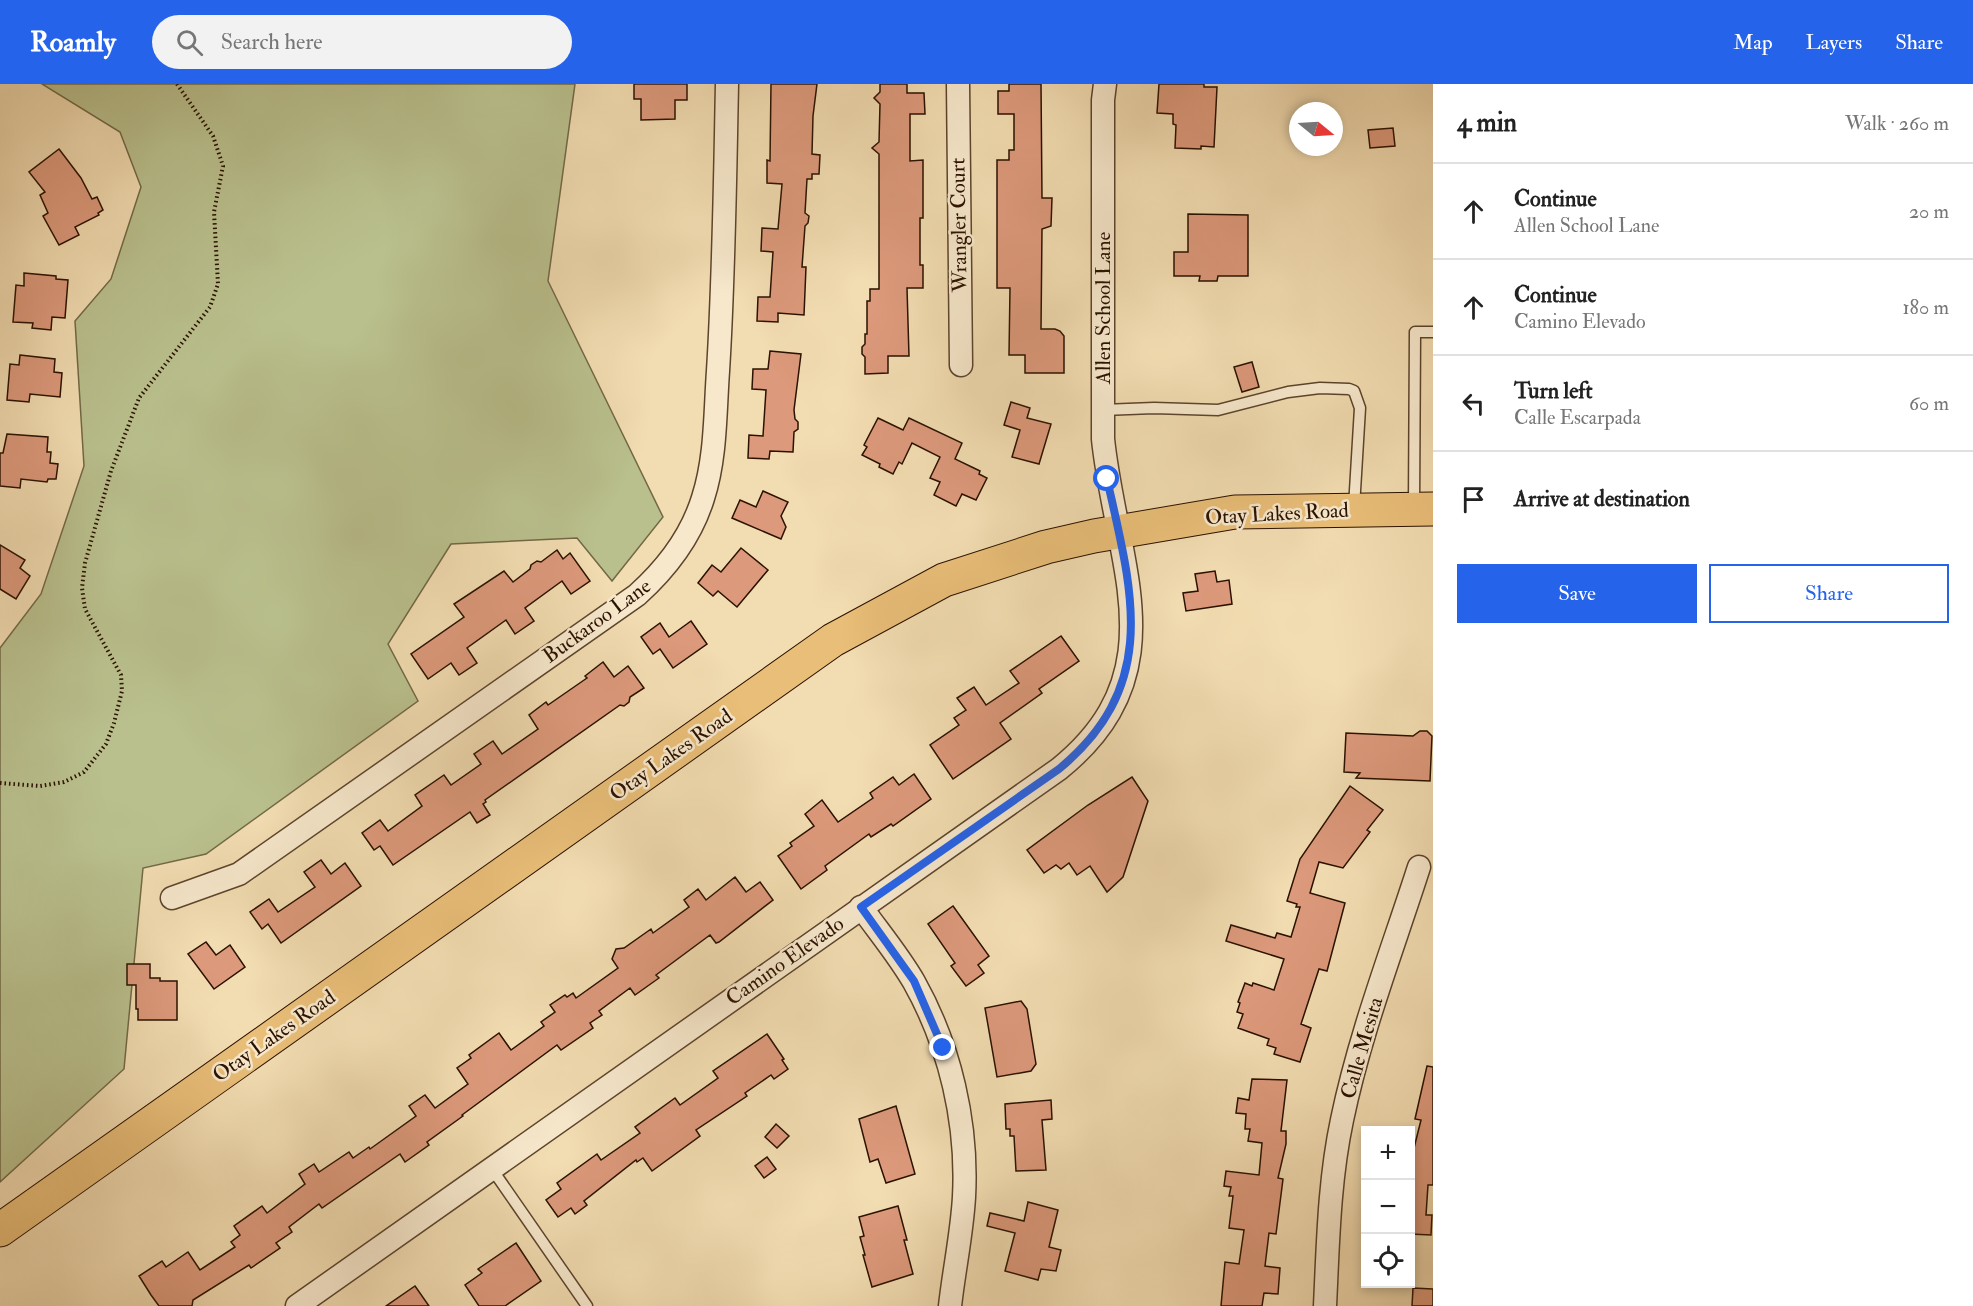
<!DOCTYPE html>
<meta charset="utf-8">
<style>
:root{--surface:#fff;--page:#f2f2f2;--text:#222;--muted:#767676;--line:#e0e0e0;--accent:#2563eb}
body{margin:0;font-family:"IM FELL Double Pica",serif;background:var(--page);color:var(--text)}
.controls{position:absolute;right:18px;bottom:18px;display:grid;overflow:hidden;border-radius:0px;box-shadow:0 3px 9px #0003}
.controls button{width:54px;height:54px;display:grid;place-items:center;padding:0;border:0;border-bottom:2px solid var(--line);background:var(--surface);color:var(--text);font:30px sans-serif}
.compass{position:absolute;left:1289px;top:18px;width:54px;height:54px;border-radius:50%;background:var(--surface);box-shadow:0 3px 9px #0003;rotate:108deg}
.stop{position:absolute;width:18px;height:18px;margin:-14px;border:4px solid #2563eb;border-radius:50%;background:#fff}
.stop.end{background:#2563eb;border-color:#fff;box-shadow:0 2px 6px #0008}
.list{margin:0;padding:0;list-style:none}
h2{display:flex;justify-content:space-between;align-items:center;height:78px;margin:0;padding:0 24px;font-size:26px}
h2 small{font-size:20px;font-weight:400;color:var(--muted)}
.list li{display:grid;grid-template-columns:39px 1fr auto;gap:18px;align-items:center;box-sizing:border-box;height:96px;padding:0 24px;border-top:2px solid var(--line)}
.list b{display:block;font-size:22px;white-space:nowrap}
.list p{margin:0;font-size:20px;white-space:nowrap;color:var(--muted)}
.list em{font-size:20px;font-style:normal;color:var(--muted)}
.actions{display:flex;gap:12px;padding:18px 24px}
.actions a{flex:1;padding:14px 0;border:2px solid var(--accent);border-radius:0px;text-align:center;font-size:21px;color:var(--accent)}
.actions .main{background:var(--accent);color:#fff}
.icon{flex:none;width:33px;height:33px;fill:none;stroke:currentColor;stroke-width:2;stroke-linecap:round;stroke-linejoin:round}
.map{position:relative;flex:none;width:1433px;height:1222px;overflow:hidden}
header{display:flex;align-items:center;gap:36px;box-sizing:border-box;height:84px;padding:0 30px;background:var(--accent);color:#fff}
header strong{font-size:28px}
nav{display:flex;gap:33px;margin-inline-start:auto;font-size:21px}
.search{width:420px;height:54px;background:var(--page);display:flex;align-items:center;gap:15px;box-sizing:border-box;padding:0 21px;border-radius:33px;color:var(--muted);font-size:22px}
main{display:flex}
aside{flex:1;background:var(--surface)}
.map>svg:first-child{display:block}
.green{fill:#b9c08d;stroke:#726846;stroke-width:1.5}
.building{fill:#dc997b;stroke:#2a1100;stroke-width:1.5}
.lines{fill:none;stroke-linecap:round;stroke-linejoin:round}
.service-casing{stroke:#5c442c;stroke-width:13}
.minor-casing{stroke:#5c442c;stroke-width:25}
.primary-casing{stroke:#2a1100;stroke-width:35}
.path{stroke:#2a1100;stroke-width:4;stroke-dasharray:1.5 3;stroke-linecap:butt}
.service{stroke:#f7e8cc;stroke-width:10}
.minor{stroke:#f7e8cc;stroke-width:22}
.primary{stroke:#e9be78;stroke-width:33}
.route{stroke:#2563eb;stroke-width:8}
.labels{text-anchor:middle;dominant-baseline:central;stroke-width:5;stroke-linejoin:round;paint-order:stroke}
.street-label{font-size:21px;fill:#2a1100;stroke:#f7e8cc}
</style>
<header>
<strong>Roamly</strong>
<div class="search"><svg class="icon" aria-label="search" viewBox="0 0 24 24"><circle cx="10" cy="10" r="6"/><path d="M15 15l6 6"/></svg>Search here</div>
<nav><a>Map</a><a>Layers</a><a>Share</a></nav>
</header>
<main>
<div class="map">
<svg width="1433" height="1222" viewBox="0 0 1433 1222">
<rect width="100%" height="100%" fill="#f2dcb1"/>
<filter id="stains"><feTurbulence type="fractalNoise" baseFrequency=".00333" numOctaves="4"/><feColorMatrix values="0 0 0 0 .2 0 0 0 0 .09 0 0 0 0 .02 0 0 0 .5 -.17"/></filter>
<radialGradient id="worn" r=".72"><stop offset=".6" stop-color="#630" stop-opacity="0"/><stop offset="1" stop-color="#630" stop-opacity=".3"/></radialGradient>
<!-- green -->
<path class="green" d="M42 0H575L548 197 663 433 612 497 577 454 451 460 388 560 418 617 206 770 143 784 124 985 0 1098V564L41 510 84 382 75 237 111 195 141 103 120 48Z"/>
<!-- building -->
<g class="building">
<path d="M634 0H687V16H675V35L641 36V15H634Z"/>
<path d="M771 0H817L813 32 812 70 820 71 819 90H812V95H807L805 129 809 132 808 139 805 142 802 183H806L804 231 778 229V238L757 237 758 213H770L773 168 761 167 762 144 778 145 782 100 767 99V76L770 77Z"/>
<path d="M880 0H907V9H924L925 30H910V77L923 76V134H920V181H923V204H907L909 272H888V289L865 290V273L862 270V263L865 260V250H867V217H870V205H879V70L872 64 879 58 880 20 874 14 880 8Z"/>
<path d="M1009 0H1041L1042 114H1052L1051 142 1042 145 1041 245H1055L1060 247 1064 252V289H1025V271H1009L1010 204H997V76H1009V66H1014V30H998V7H1009Z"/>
<path d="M1159 0H1204V3H1217L1214 63 1201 62V65L1175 64 1176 41 1173 40V30L1157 29Z"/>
<path d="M1393 44 1395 62 1370 64 1368 46Z"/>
<path d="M59 65 81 94 92 115 97 113 103 126 98 129 99 131 75 143 79 151 59 161 43 132 48 129 40 111 45 108 29 88Z"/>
<path d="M1188 130 1248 131V192H1218L1217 197H1199L1200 192H1174V168H1188Z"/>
<path d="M24 189 56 192V195L68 196 65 234 52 233 51 246 32 244 33 239 13 238 16 201 24 202Z"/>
<path d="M770 267 801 270 794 326 795 335 798 338V345L794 348 793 368 770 367 769 375 748 374 749 351 763 352 766 306 752 305 753 285H768Z"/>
<path d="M20 271 55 275 54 288 62 289 60 313 30 310 29 318 7 316 10 280 19 281Z"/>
<path d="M1252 278 1259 303 1242 308 1234 283Z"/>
<path d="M1011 318 1030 324 1027 334 1051 340 1039 380 1012 373 1020 346 1004 341Z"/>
<path d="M878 334 903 346 909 334 962 359 955 375 980 387 979 390 987 394 976 416 962 410 956 422 934 411 940 398 930 394 940 373 912 359 902 380 899 378 893 390 879 383 880 380 862 371 867 363 864 361Z"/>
<path d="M7 350 48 353 47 368H51L50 379 58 380 56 395H48L47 398 21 395 20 404 0 402V369H3Z"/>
<path d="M763 407 788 418 781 432 786 443 781 455 732 434 740 416 756 423Z"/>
<path d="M0 461 25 476 20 484 30 492 16 515 0 505Z"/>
<path d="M741 464 768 486 737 523 718 507 713 512 698 499 712 481 721 488Z"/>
<path d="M557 466 563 475 570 469 590 497 571 510 562 497 525 524 534 537 515 550 506 536 467 564 477 579 459 591 451 579 428 595 411 570 464 533 454 520 504 487 513 498 530 485 531 481 537 477 541 478Z"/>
<path d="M1215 487 1217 498 1229 496 1232 520 1186 527 1183 509 1198 507 1195 490Z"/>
<path d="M691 537 707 560 673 584 660 565 653 570 641 553 660 539 669 553Z"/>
<path d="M1061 552 1079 577 1039 605 1042 609 1000 639 1011 655 953 695 930 661 959 641 954 634 966 626 957 614 974 603 986 621 1019 599 1010 587Z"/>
<path d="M603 578 614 593 628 582 644 604 630 613 629 618 624 622 620 621 485 716 486 718 483 720 490 731 477 739 470 728 393 781 380 762 374 766 362 749 380 736 388 747 422 722 415 711 444 691 451 701 481 680 474 670 493 657 502 670 538 645 529 631 546 618 548 621 587 594 585 592Z"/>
<path d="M1420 647H1427L1432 652 1430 697 1356 694 1360 689 1344 688 1346 649 1413 652Z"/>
<path d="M914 690 931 715 893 742 891 740 871 753 869 750 825 782 827 786 801 805 778 772 792 762 790 759 814 742 805 730 822 716 838 738 873 714 870 709 893 693 899 701Z"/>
<path d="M1132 693 1148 717 1123 793 1107 808 1090 782 1077 791 1069 779 1061 785 1056 781 1044 789 1027 766 1088 721Z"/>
<path d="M1350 702 1383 726 1367 746 1370 748 1343 784 1319 778 1310 809 1345 819 1327 887 1319 885 1301 940 1311 944 1300 978 1274 970 1276 964 1267 961 1269 955 1238 944 1243 930 1237 928 1240 919 1238 918 1245 899 1252 902 1253 899 1274 906 1284 875 1226 857 1231 841 1275 854 1277 849 1291 853 1300 823H1296L1297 820 1287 817 1300 775Z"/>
<path d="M321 776 331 790 345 779 361 802 281 859 268 840 262 845 250 828 269 815 278 828 315 803 304 788Z"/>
<path d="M735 793 746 808 760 798 773 816 719 858 716 859 710 851 656 891 659 894 635 911 630 904 599 927 602 931 590 939 593 944 561 966 557 961 462 1031 463 1032 427 1058 429 1061 405 1078 400 1070 322 1124 319 1120 289 1143 292 1148 276 1159 280 1164 251 1184 249 1181 193 1216 192 1222H159L151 1211 139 1192 162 1177 166 1183 188 1168 200 1186 235 1163 231 1158 240 1151 234 1142 262 1122 267 1129 305 1100 299 1090 314 1080 319 1088 349 1068 353 1074 369 1063 370 1065 416 1032 409 1022 425 1011 435 1024 468 1000 457 984 471 974 469 971 499 949 511 966 544 942 541 938 555 928 550 921 565 911 567 913 573 909 576 914 618 884 612 875 616 865 624 864 651 845 653 849 689 823 684 816 698 805 706 816Z"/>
<path d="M953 822 989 872 978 881 984 889 966 902 951 882 955 879 928 840Z"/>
<path d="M206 858 216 871 230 861 245 883 214 905 188 870Z"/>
<path d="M127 880H150V894H160V897H177V936H138V925H136V901H127Z"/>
<path d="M1021 917 1027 925 1036 980 1031 987 997 993 985 924Z"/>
<path d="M767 950 784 975 782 976 788 985 774 995 771 991 745 1009 747 1012 696 1046 700 1052 652 1087 643 1074 637 1078 636 1076 584 1117 587 1121 575 1130 571 1124 558 1133 546 1116 561 1105 557 1099 597 1070 601 1076 640 1049 635 1043 675 1014 680 1021 718 994 713 987Z"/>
<path d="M1427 982 1433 983V1101H1428L1426 1131H1432L1431 1151 1410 1150V1080L1421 1036 1415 1035Z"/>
<path d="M1252 995 1287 996 1281 1047H1286V1060L1278 1094 1283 1095 1276 1150 1269 1149 1265 1182 1280 1184 1278 1210 1264 1209 1262 1222H1221L1225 1178 1239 1180 1244 1146 1229 1144 1233 1112H1229L1231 1103 1224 1102 1226 1087 1259 1091 1262 1059 1248 1057 1250 1045H1245L1246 1030 1236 1029 1238 1014 1249 1016Z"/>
<path d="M1051 1016 1052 1035 1042 1036 1046 1086 1016 1087 1014 1052H1010V1045H1006L1005 1020Z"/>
<path d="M896 1022 915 1090 886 1099 878 1075 870 1078 859 1035Z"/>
<path d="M776 1040 789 1052 777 1064 765 1053Z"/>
<path d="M767 1073 776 1085 764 1094 755 1082Z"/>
<path d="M1028 1118 1058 1126 1049 1163 1061 1166 1056 1187 1041 1185 1038 1196 1005 1187 1015 1149 987 1142 990 1129 1024 1137Z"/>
<path d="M898 1122 907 1156H904L913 1190 872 1203 863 1171H865L860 1153 864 1152 859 1133Z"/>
<path d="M516 1159 541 1197 505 1222H479L465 1201 482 1189 478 1185Z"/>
<path d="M415 1202 429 1222H386Z"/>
<path d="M1413 1204 1433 1205V1222H1412Z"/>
</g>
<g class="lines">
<defs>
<g id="service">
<path d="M1103 326 1154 324 1218 326 1288 308 1320 304 1349 305 1354 307 1360 324 1354 423"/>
<path d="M1414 422 1415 248H1433"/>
<path d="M492 1085 587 1222"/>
</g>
<g id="minor">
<path d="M958 0 961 281"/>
<path d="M172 814 239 790 637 511C667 484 691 453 703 414 716 374 715 329 718 287 724 192 725 96 727 0"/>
<path d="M861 823C879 848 899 872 914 898 950 962 968 1039 964 1113 962 1149 954 1186 950 1222"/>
<path d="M297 1222 1059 685C1179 588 1116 481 1103 355V16L1105 0"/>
<path d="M1325 1222C1328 1160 1329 1097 1342 1036 1360 949 1392 867 1419 783"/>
</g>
<path id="primary" d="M0 1146 833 556 944 496 1046 463 1094 452 1235 428 1433 425"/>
</defs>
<!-- service casing -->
<use href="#service" class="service-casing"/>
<!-- minor casing -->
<use href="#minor" class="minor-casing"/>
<!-- primary casing -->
<use href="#primary" class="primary-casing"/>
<!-- path -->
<path class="path" d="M0 699 40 702 64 698 84 688 106 660 114 639 122 607 121 591 85 525 82 504 85 479 111 387 139 314 210 223 218 200 214 128 223 82 213 52 177 0"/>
<!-- service -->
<use href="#service" class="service"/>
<!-- minor -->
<use href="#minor" class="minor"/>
<!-- primary -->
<use href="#primary" class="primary"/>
</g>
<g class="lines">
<!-- route -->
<path class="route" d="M943 964 914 897 861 823 1059 685C1161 601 1132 507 1107 395"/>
</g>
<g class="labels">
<!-- street labels -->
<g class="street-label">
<text transform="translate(959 141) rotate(-91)">Wrangler Court</text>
<text transform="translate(1103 224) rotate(-90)">Allen School Lane</text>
<text transform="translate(1277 430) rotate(-3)">Otay Lakes Road</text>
<text transform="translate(597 537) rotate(-36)">Buckaroo Lane</text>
<text transform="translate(671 671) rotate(-35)">Otay Lakes Road</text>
<text transform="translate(785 877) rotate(-35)">Camino Elevado</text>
<text transform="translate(274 952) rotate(-35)">Otay Lakes Road</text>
<text transform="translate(1362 964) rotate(-74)">Calle Mesita</text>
</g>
</g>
<rect width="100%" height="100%" filter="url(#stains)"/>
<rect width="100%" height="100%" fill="url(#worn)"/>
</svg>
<div class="controls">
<button>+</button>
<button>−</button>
<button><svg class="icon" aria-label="locate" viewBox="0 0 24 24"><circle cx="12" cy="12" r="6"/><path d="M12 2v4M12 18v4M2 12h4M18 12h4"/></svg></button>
</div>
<svg class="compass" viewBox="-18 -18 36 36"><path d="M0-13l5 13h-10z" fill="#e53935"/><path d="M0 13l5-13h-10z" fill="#767676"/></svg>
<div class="stop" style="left:1107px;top:395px"></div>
<div class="stop end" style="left:943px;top:964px"></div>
</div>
<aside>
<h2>4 min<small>Walk · 260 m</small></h2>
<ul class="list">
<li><svg class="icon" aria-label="ahead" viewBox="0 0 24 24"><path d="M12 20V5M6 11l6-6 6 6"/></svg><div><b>Continue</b><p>Allen School Lane</p></div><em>20 m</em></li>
<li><svg class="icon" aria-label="ahead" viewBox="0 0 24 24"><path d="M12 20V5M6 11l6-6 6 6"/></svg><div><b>Continue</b><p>Camino Elevado</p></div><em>180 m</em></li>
<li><svg class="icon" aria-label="left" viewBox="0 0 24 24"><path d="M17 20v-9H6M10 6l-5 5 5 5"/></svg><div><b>Turn left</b><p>Calle Escarpada</p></div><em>60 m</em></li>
<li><svg class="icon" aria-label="arrive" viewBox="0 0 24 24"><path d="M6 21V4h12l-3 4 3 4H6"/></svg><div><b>Arrive at destination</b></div></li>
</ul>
<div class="actions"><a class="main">Save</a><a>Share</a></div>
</aside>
</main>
